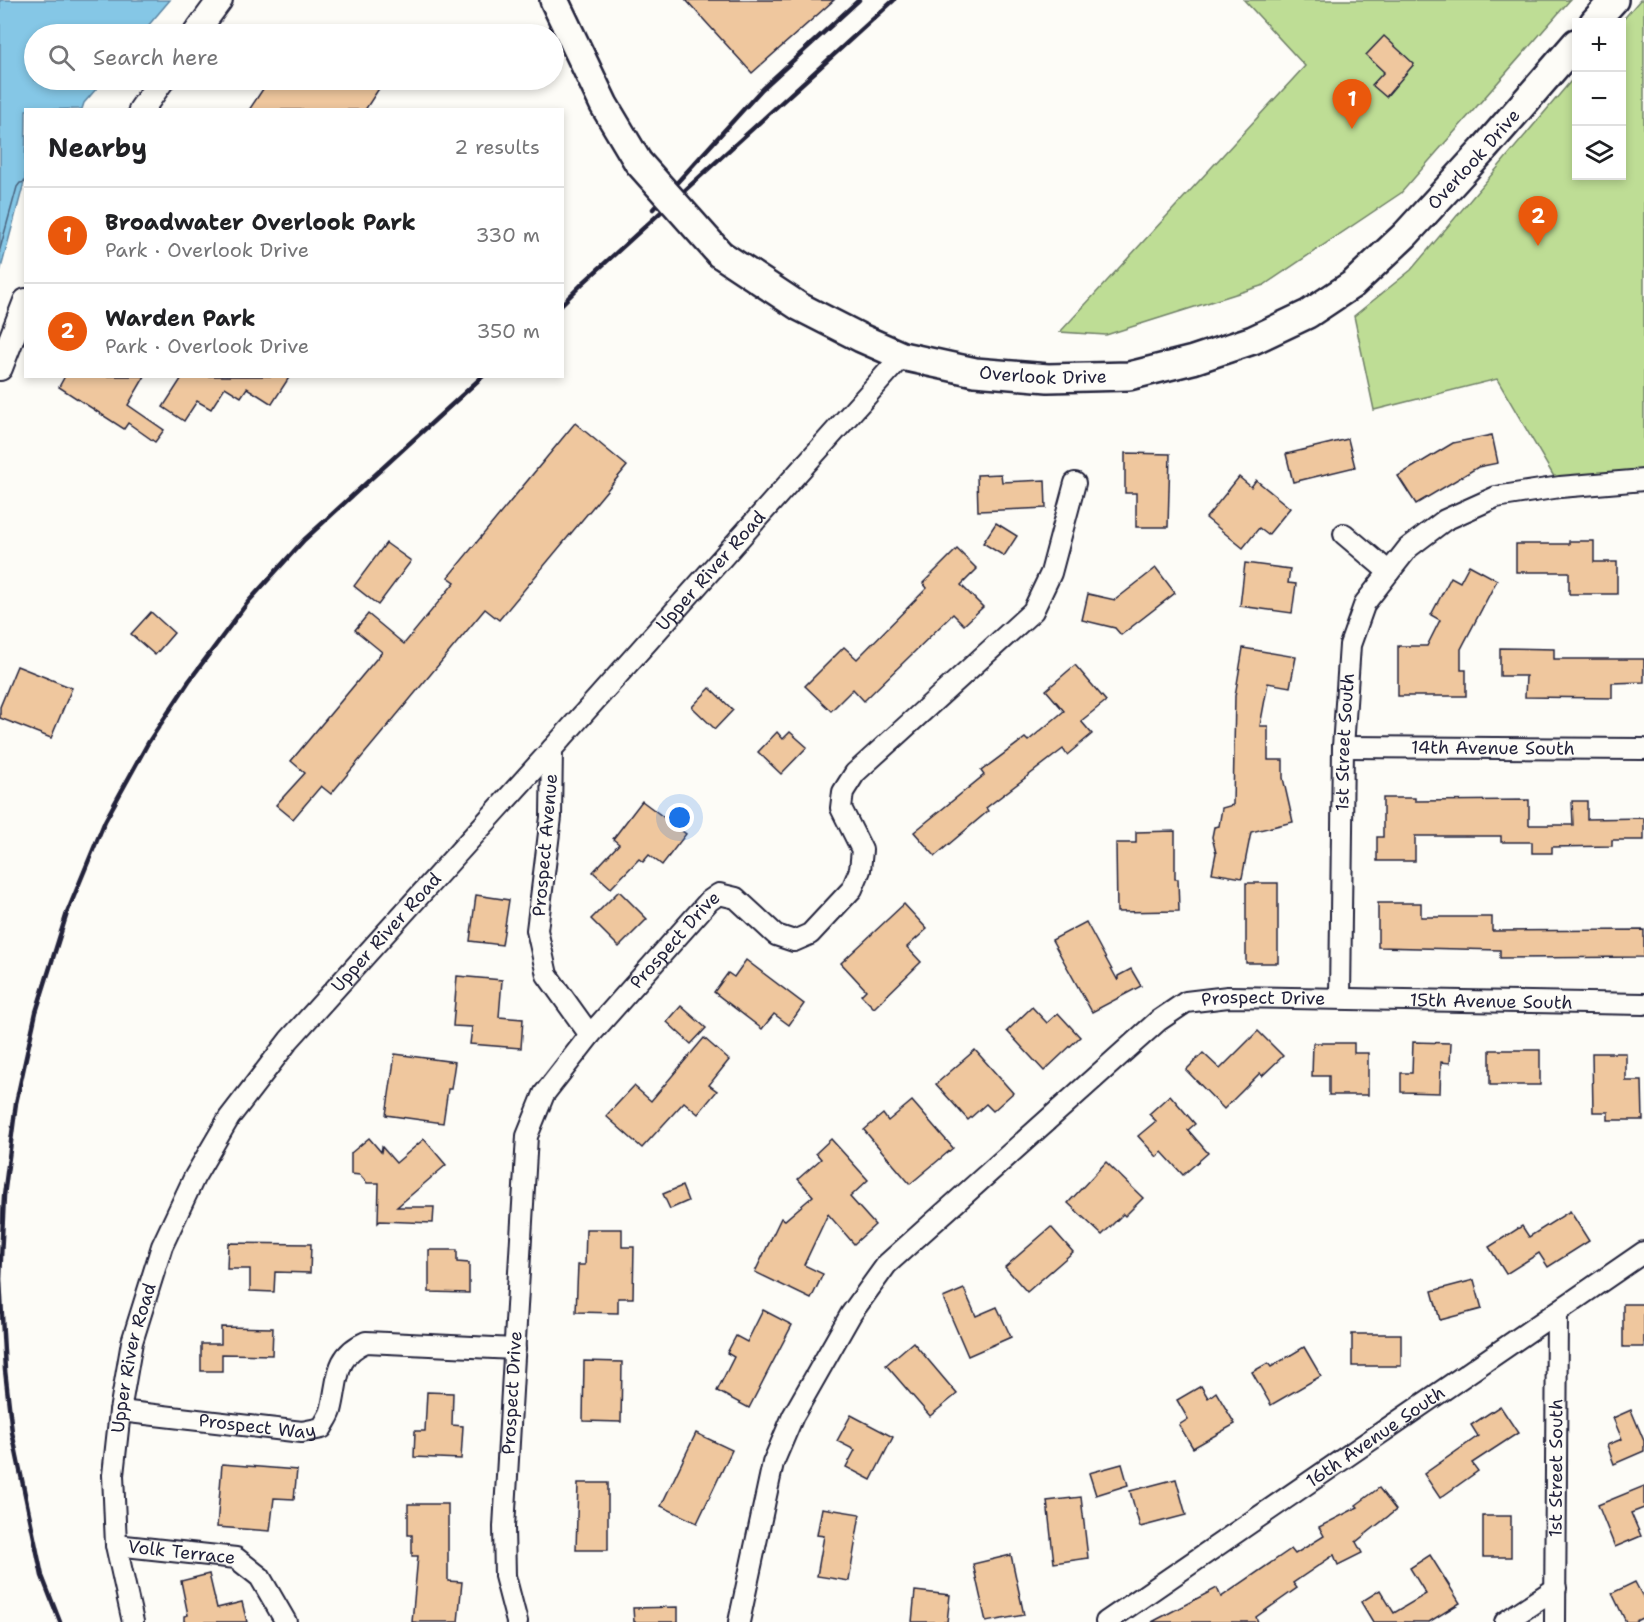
<!DOCTYPE html>
<meta charset="utf-8">
<style>
:root{--surface:#fff;--page:#f2f2f2;--text:#202124;--muted:#757577;--line:#e0e0e0;--accent:#ea580c}
body{margin:0;font-family:"Shantell Sans",sans-serif;background:var(--page);color:var(--text)}
.controls{position:absolute;right:18px;top:18px;display:grid;overflow:hidden;border-radius:0px;box-shadow:0 3px 9px #0003}
.controls button{width:54px;height:54px;display:grid;place-items:center;padding:0;border:0;border-bottom:2px solid var(--line);background:var(--surface);color:var(--text);font:30px sans-serif}
.you{position:absolute;left:680px;top:818px;width:21px;height:21px;margin:-15px;border:4px solid #fff;border-radius:50%;background:#1a73e8;box-shadow:0 0 0 9px #1a73e833}
.badge{display:grid;place-items:center;width:39px;height:39px;border-radius:50%;background:var(--accent);color:#fff;font-size:20px;font-weight:700}
.pin{position:absolute;translate:-50% -50px;filter:drop-shadow(0 2px 3px #0008)}
.pin::after{content:'';position:absolute;top:32px;width:21px;height:18px;background:inherit;clip-path:polygon(0 0,100% 0,50% 100%)}
.list{margin:0;padding:0;list-style:none}
h2{display:flex;justify-content:space-between;align-items:center;height:78px;margin:0;padding:0 24px;font-size:26px}
h2 small{font-size:20px;font-weight:400;color:var(--muted)}
.list li{display:grid;grid-template-columns:39px 1fr auto;gap:18px;align-items:center;box-sizing:border-box;height:96px;padding:0 24px;border-top:2px solid var(--line)}
.list b{display:block;font-size:22px;white-space:nowrap}
.list p{margin:0;font-size:20px;white-space:nowrap;color:var(--muted)}
.list em{font-size:20px;font-style:normal;color:var(--muted)}
.icon{flex:none;width:33px;height:33px;fill:none;stroke:currentColor;stroke-width:2;stroke-linecap:round;stroke-linejoin:round}
.map{position:relative;flex:none;width:1644px;height:1622px;overflow:hidden}
.search{position:absolute;background:var(--surface);box-shadow:0 3px 9px #0003;left:24px;top:24px;width:540px;height:66px;display:flex;align-items:center;gap:15px;box-sizing:border-box;padding:0 21px;border-radius:33px;color:var(--muted);font-size:22px}
.panel{position:absolute;background:var(--surface);box-shadow:0 3px 9px #0003;left:24px;top:108px;width:540px;height:270px;border-radius:0px}
.map>svg:first-child{display:block}
.green{fill:#bedd95;stroke:#708068;stroke-width:1.5}
.water{fill:#85c7e6;stroke:#5d85a2;stroke-width:1.5}
.lines{fill:none;stroke-linecap:round;stroke-linejoin:round}
.shore{stroke:#4a647f;stroke-width:1.5}
.building{fill:#efc79e;stroke:#22223b;stroke-width:1.5}
.minor-casing{stroke:#22223b;stroke-width:24}
.tertiary-casing{stroke:#22223b;stroke-width:28}
.secondary-casing{stroke:#22223b;stroke-width:32}
.minor{stroke:#fdfcf7;stroke-width:20}
.tertiary{stroke:#fdfcf7;stroke-width:24}
.secondary{stroke:#fdfcf7;stroke-width:27}
.rail{stroke:#22223b;stroke-width:4.5}
.secondary-bridge-casing{stroke:#22223b;stroke-width:32;stroke-linecap:butt}
.secondary-bridge{stroke:#fdfcf7;stroke-width:27}
.labels{text-anchor:middle;dominant-baseline:central;stroke-width:4.5;stroke-linejoin:round;paint-order:stroke}
.street-label{font-size:18px;fill:#22223b;stroke:#fdfcf7}
</style>
<div class="map">
<svg width="1644" height="1622" viewBox="0 0 1644 1622">
<rect width="100%" height="100%" fill="#fdfcf7"/>
<filter id="ink" filterUnits="userSpaceOnUse"><feTurbulence type="fractalNoise" baseFrequency=".0167" numOctaves="2"/><feDisplacementMap in="SourceGraphic" scale="12" xChannelSelector="R" yChannelSelector="G"/><feConvolveMatrix kernelMatrix="1 2 1 2 8 2 1 2 1" color-interpolation-filters="sRGB"/></filter>
<g filter="url(#ink)">
<!-- green -->
<g class="green">
<path d="M1244 0H1570L1401 193 1264 285 1106 335 1060 332 1305 66Z"/>
<path d="M1640 0H1644V480L1560 487 1497 379 1374 410 1354 316 1411 270 1576 75V176H1622L1621 22Z"/>
</g>
<!-- water -->
<path class="water" d="M0 0H170L141 34H34V80H104L84 103 82 109 26 110 25 179 0 272Z"/>
<g class="lines">
<!-- shore -->
<path class="shore" d="M0 249 17 187 20 183 26 182"/>
</g>
<!-- building -->
<g class="building">
<path d="M686 0H834L752 73Z"/>
<path d="M1384 36 1414 64 1386 97 1372 85 1384 72 1366 55Z"/>
<path d="M269 80H369L380 87 365 110H249Z"/>
<path d="M65 376H145L128 405 164 430 155 442 128 423 124 429 59 387Z"/>
<path d="M183 376H290L272 404 247 388 241 397 225 387 211 409 197 401 184 421 163 407Z"/>
<path d="M575 423 627 466 499 620 485 609 331 794 321 786 293 819 276 805 305 773 291 761 382 652 355 630 368 614 404 644 455 582 448 577Z"/>
<path d="M1492 435 1498 463 1478 467 1416 504 1398 476 1453 443Z"/>
<path d="M1348 439 1355 467 1293 482 1286 454Z"/>
<path d="M1125 453 1170 454 1168 527H1136V493H1125Z"/>
<path d="M1001 474 1002 482 1045 480 1046 508 978 511 977 475Z"/>
<path d="M1239 477 1251 487 1256 480 1290 508 1268 535 1259 528 1243 548 1206 518Z"/>
<path d="M996 523 1017 536 1004 556 983 543Z"/>
<path d="M1569 541H1594V562H1617V594H1569V572H1516V544H1569Z"/>
<path d="M386 543 411 561 378 605 354 586Z"/>
<path d="M957 549 977 569 961 585 983 607 964 625 953 614 864 701 853 689 831 711 805 686 844 647 857 659 927 588 923 583Z"/>
<path d="M1245 563 1290 569 1288 583 1296 584 1292 613 1240 606Z"/>
<path d="M1469 565 1497 580 1461 649V670H1466V696H1398V646H1427L1440 620 1431 615 1451 577 1460 582Z"/>
<path d="M1156 568 1175 593 1121 635 1115 628 1082 620 1088 594 1115 600Z"/>
<path d="M151 612 174 633 155 655 131 634Z"/>
<path d="M1243 648 1296 657 1290 687 1268 683 1260 726H1268V760H1283V778L1293 822 1251 832 1242 878 1212 873 1216 853 1212 837 1214 827 1219 826 1222 808 1233 805 1235 696Z"/>
<path d="M1500 648 1554 649V659H1644V682L1612 683V698L1525 697 1526 676H1500Z"/>
<path d="M1075 665 1106 701 1081 721 1092 734 1067 755 1063 749 986 808 988 811 935 856 914 832 984 775 981 771 1025 738 1028 741 1064 711 1046 690Z"/>
<path d="M17 666 72 688 51 738 0 718V707Z"/>
<path d="M710 688 733 710 715 729 692 707Z"/>
<path d="M777 732 783 739 790 732 807 747 781 774 758 752Z"/>
<path d="M1383 798H1415V801L1529 800V825H1573L1572 801H1587V819L1644 818V840H1612V846L1552 847V853H1532V842H1501V836H1415V861H1377V837H1383Z"/>
<path d="M642 801 686 834 662 865 649 855 643 862 639 859 611 888 593 872 619 844 613 839Z"/>
<path d="M1175 831V879H1178L1179 911 1117 912 1116 843H1136V832Z"/>
<rect x="1246" y="883" width="32" height="80"/>
<path d="M619 891 647 919 619 947 591 919Z"/>
<path d="M476 895 509 900 502 945 470 941Z"/>
<path d="M1378 903H1421V917H1492V931L1644 930V957L1500 958V950L1378 947Z"/>
<path d="M904 904 927 929 907 947 921 962 874 1008 861 995 866 990 841 963Z"/>
<path d="M1086 922 1118 981V976L1131 969 1141 986 1092 1012 1052 940Z"/>
<path d="M746 960 804 1004 789 1025 774 1014 762 1029 714 992 728 973 734 977Z"/>
<path d="M457 976 502 980 499 1017 523 1019 521 1048 470 1044 472 1027 453 1026Z"/>
<path d="M681 1006 706 1028 691 1044 667 1022Z"/>
<path d="M1032 1007 1047 1023 1058 1013 1080 1037 1044 1071 1007 1031Z"/>
<path d="M1258 1031 1283 1056 1262 1076 1260 1073 1224 1109 1186 1070 1203 1053 1220 1069Z"/>
<path d="M704 1038 729 1060 709 1085 717 1091 698 1114 684 1102 642 1148 606 1116 634 1086 651 1101Z"/>
<path d="M1413 1042 1451 1043 1450 1063 1441 1062 1440 1093 1401 1092V1073H1412Z"/>
<path d="M1313 1043H1354V1053H1368V1095H1329V1076H1312Z"/>
<path d="M975 1050 1013 1093 993 1111 986 1104 968 1120 936 1084Z"/>
<rect x="1490" y="1050" width="50" height="35"/>
<path d="M1592 1053H1626V1081H1642L1643 1120H1608V1112H1593Z"/>
<path d="M395 1054 455 1062 451 1089H448L443 1123 386 1115Z"/>
<path d="M1170 1095 1195 1124 1188 1130 1208 1153 1183 1175 1162 1152 1157 1157 1138 1136 1156 1121 1149 1114Z"/>
<path d="M912 1101 953 1148 910 1184 864 1130 883 1114 888 1121Z"/>
<path d="M369 1138 381 1152 382 1147 396 1163 424 1139 446 1165 397 1207H434L433 1223 380 1221 378 1223 379 1183H367L360 1175 351 1174V1153Z"/>
<path d="M831 1139 868 1180 850 1197 875 1225 854 1244 828 1214 804 1265 823 1274 811 1299 755 1272 781 1218 785 1220 813 1196 798 1179 821 1159 816 1153Z"/>
<path d="M1106 1162 1143 1198 1125 1216 1123 1214 1102 1235 1068 1203Z"/>
<path d="M682 1186 688 1201 670 1209 663 1194Z"/>
<path d="M1570 1211 1589 1241 1548 1267 1539 1253 1506 1274 1489 1247 1522 1226 1529 1237Z"/>
<path d="M1051 1227 1073 1252 1027 1292 1005 1267Z"/>
<path d="M586 1229H622V1247H634L633 1298H618V1313L576 1312 578 1265H585Z"/>
<path d="M228 1243 311 1244 310 1273 275 1272 274 1292 250 1291V1269H227Z"/>
<path d="M429 1250H457V1262L469 1263V1293L429 1292Z"/>
<path d="M1474 1280 1482 1309 1440 1320 1432 1291Z"/>
<path d="M964 1289 976 1316 997 1307 1011 1337 968 1356 943 1298Z"/>
<rect x="1623" y="1304" width="21" height="43"/>
<path d="M763 1310 792 1325 749 1408 717 1391 734 1357 727 1353 736 1336 747 1342Z"/>
<path d="M221 1327 273 1328 272 1355 222 1354V1371H201V1344H221Z"/>
<rect x="1352" y="1334" width="49" height="32"/>
<path d="M913 1342 957 1394 930 1416 886 1365Z"/>
<path d="M1304 1347 1321 1376 1271 1405 1252 1372 1268 1363 1271 1367Z"/>
<path d="M584 1361 622 1362 621 1422 583 1421Z"/>
<path d="M1201 1386 1208 1398 1216 1392 1235 1424 1193 1448 1179 1425 1188 1419 1177 1400Z"/>
<path d="M427 1392 453 1393 452 1425 463 1426 461 1459 414 1457 415 1431H425Z"/>
<path d="M1500 1406 1518 1433 1472 1463 1478 1471 1440 1498 1424 1474 1478 1436 1471 1425Z"/>
<path d="M1631 1410 1644 1441V1451L1614 1464 1607 1445 1622 1439 1613 1418Z"/>
<path d="M851 1415 893 1437 871 1480 846 1467 855 1450 837 1441Z"/>
<path d="M696 1433 732 1450 697 1523 661 1506Z"/>
<path d="M222 1464 297 1470 294 1499 274 1498 270 1531 217 1527Z"/>
<path d="M1122 1464 1128 1485 1096 1495 1089 1473Z"/>
<path d="M1176 1479 1186 1515 1140 1527 1130 1491Z"/>
<path d="M578 1483H608V1550H576Z"/>
<path d="M1644 1486V1508L1631 1513 1641 1536 1615 1547 1598 1505Z"/>
<path d="M1379 1488 1396 1510 1356 1542 1362 1553 1338 1565 1334 1555 1293 1583 1297 1588 1256 1617 1258 1622H1152L1217 1588 1221 1597 1291 1549 1295 1554 1324 1536 1319 1527 1358 1507 1356 1505Z"/>
<path d="M1081 1497 1088 1558 1054 1563 1047 1501Z"/>
<path d="M408 1504H448V1581L462 1582 458 1622H412L418 1556H412V1535H408Z"/>
<path d="M822 1508 860 1514 849 1581 817 1576 824 1536 817 1535Z"/>
<rect x="1483" y="1516" width="28" height="41"/>
<path d="M1011 1555 1024 1615 986 1622 973 1564Z"/>
<path d="M1430 1555 1460 1603 1429 1622H1373L1361 1602 1380 1590 1394 1613 1426 1594 1410 1568Z"/>
<path d="M209 1574 217 1608 242 1602 247 1622H184V1616L188 1615 181 1581Z"/>
<path d="M1635 1582 1644 1599V1617L1634 1622H1626L1612 1593Z"/>
<path d="M915 1591 950 1595 947 1622H912Z"/>
<path d="M678 1607V1622H634L633 1608Z"/>
</g>
<g class="lines">
<defs>
<g id="minor">
<path d="M1344 534 1389 572"/>
<path id="s1" d="M1343 747 1644 749"/>
<path d="M552 749 551 817 537 930 547 975 590 1035"/>
<path id="s2" d="M1340 998 1343 747 1350 645 1365 603 1408 548 1445 520 1496 497 1560 487 1644 480"/>
<path id="s3" d="M120 1411 302 1432 322 1428C325 1422 329 1417 331 1411 339 1381 333 1356 366 1342L515 1349"/>
<path id="s4" d="M116 1545 236 1558 260 1577 286 1622"/>
<path id="s5" d="M133 1622 116 1545 113 1475 120 1411 132 1342 162 1246 194 1178 229 1118 289 1040 552 749 902 356"/>
<path id="s6" d="M517 1622 505 1576 504 1527 527 1136 544 1094 590 1035 709 901 719 894 736 898 776 935 794 941 810 934 852 889 860 870 862 850 841 808 843 792 855 773 1033 611 1051 573 1075 483"/>
<path id="s7" d="M739 1622 773 1463 793 1416 851 1314 887 1264 1158 1021 1186 1002 1228 997 1644 1004"/>
<path id="s8" d="M1106 1622 1644 1252"/>
<path d="M1505 1622 1556 1588"/>
<path id="s9" d="M1555 1622 1557 1313"/>
</g>
<g id="tertiary">
<path d="M195 34 220 0"/>
<path d="M141 110 162 80"/>
<path d="M0 368 26 301"/>
</g>
<g id="secondary">
<path d="M554 0 604 105 638 162"/>
<path d="M1594 22 1614 0"/>
<path id="s10" d="M720 254 800 307 861 338 902 356 975 372 1048 378 1129 376 1193 360 1253 340 1308 314 1353 284 1405 235 1484 149 1576 43"/>
</g>
</defs>
<!-- minor casing -->
<use href="#minor" class="minor-casing"/>
<!-- tertiary casing -->
<use href="#tertiary" class="tertiary-casing"/>
<!-- secondary casing -->
<use href="#secondary" class="secondary-casing"/>
<!-- minor -->
<use href="#minor" class="minor"/>
<!-- tertiary -->
<use href="#tertiary" class="tertiary"/>
<!-- secondary -->
<use href="#secondary" class="secondary"/>
<!-- rail -->
<g class="rail">
<path d="M653 209 762 89 859 0"/>
<path d="M562 304 583 283 894 0"/>
<path d="M60 1622 42 1576 12 1432 5 1370 0 1279 4 1196 16 1103 36 1012 67 913 105 821 148 743 189 681 248 602 304 540 483 376"/>
</g>
<defs>
<path id="secondary-bridge" d="M638 162 720 254"/>
</defs>
<!-- secondary-bridge casing -->
<use href="#secondary-bridge" class="secondary-bridge-casing"/>
<!-- secondary-bridge -->
<use href="#secondary-bridge" class="secondary-bridge"/>
</g>
</g>
<g class="labels">
<!-- street labels -->
<g class="street-label">
<text stroke="none"><textPath href="#s10" startOffset="856">Overlook Drive</textPath></text>
<text stroke="none"><textPath href="#s10" startOffset="352">Overlook Drive</textPath></text>
<text stroke="none"><textPath href="#s5" startOffset="1258">Upper River Road</textPath></text>
<text stroke="none"><textPath href="#s2" startOffset="256">1st Street South</textPath></text>
<text stroke="none"><textPath href="#s1" startOffset="150">14th Avenue South</textPath></text>
<text transform="translate(545 845) rotate(-85)">Prospect Avenue</text>
<text stroke="none"><textPath href="#s5" startOffset="772">Upper River Road</textPath></text>
<text stroke="none"><textPath href="#s6" startOffset="736">Prospect Drive</textPath></text>
<text stroke="none"><textPath href="#s7" startOffset="868">Prospect Drive</textPath></text>
<text stroke="none"><textPath href="#s7" startOffset="1096">15th Avenue South</textPath></text>
<text stroke="none"><textPath href="#s5" startOffset="268">Upper River Road</textPath></text>
<text stroke="none"><textPath href="#s6" startOffset="231">Prospect Drive</textPath></text>
<text stroke="none"><textPath href="#s3" startOffset="138">Prospect Way</textPath></text>
<text stroke="none"><textPath href="#s8" startOffset="327">16th Avenue South</textPath></text>
<text stroke="none"><textPath href="#s9" startOffset="154">1st Street South</textPath></text>
<text stroke="none"><textPath href="#s4" startOffset="66">Volk Terrace</textPath></text>
</g>
</g>
</svg>
<div class="controls">
<button>+</button>
<button>−</button>
<button><svg class="icon" aria-label="layers" viewBox="0 0 24 24"><path d="M12 4l9 5-9 5-9-5zM3 14l9 5 9-5"/></svg></button>
</div>
<div class="you"></div>
<div class="pin badge" style="left:1352px;top:129px">1</div>
<div class="pin badge" style="left:1538px;top:246px">2</div>
<div class="search"><svg class="icon" aria-label="search" viewBox="0 0 24 24"><circle cx="10" cy="10" r="6"/><path d="M15 15l6 6"/></svg>Search here</div>
<section class="panel">
<h2>Nearby<small>2 results</small></h2>
<ul class="list">
<li><span class="badge">1</span><div><b>Broadwater Overlook Park</b><p>Park · Overlook Drive</p></div><em>330 m</em></li>
<li><span class="badge">2</span><div><b>Warden Park</b><p>Park · Overlook Drive</p></div><em>350 m</em></li>
</ul>
</section>
</div>
